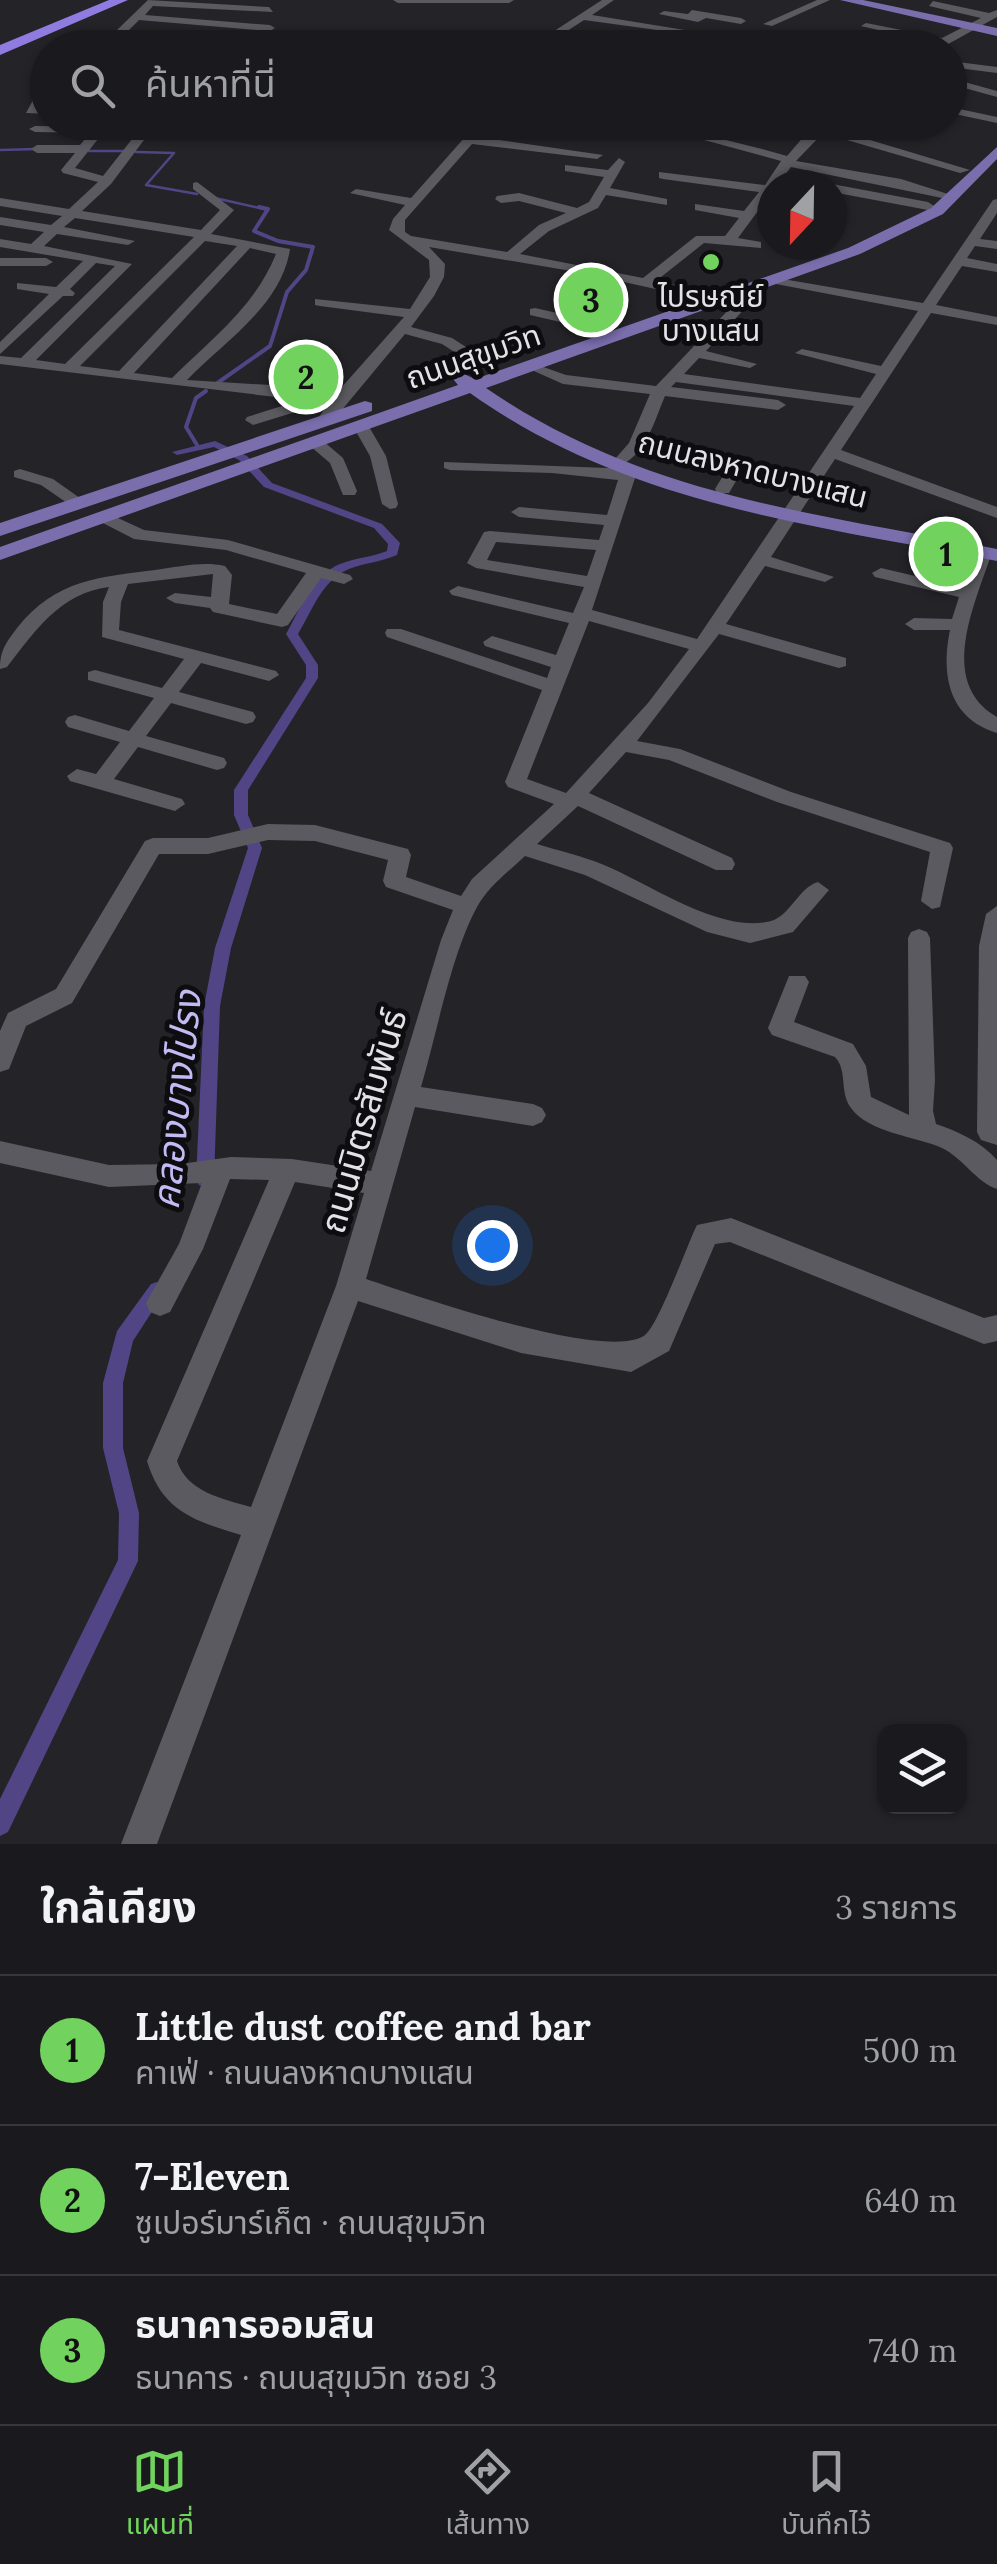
<!DOCTYPE html>
<html lang="th">
<meta charset="utf-8">
<style>
:root{--surface:#1a1a1e;--page:#27272b;--text:#f1f3f6;--muted:#9fa1a4;--line:#38383c;--accent:#71d35e}
body{margin:0;font-family:Lora,"Noto Sans Thai",serif;background:var(--page);color:var(--text)}
.controls{position:absolute;right:30px;bottom:30px;display:grid;overflow:hidden;border-radius:20px;box-shadow:0 2px 8px #0004}
.controls button{width:90px;height:90px;display:grid;place-items:center;padding:0;border:0;border-bottom:2px solid var(--line);background:var(--surface);color:var(--text);font:50px sans-serif}
.compass{position:absolute;left:757px;top:170px;width:90px;height:90px;border-radius:50%;background:var(--surface);box-shadow:0 2px 8px #0004;rotate:202deg}
.you{position:absolute;left:492px;top:1245px;width:35px;height:35px;margin:-25px;border:8px solid #fff;border-radius:50%;background:#1a73e8;box-shadow:0 0 0 15px #1a73e833}
.badge{display:grid;place-items:center;width:65px;height:65px;border-radius:50%;background:var(--accent);color:#111;font-size:32px;font-weight:700}
.pin{position:absolute;translate:-50% -50%;border:5px solid #fff;box-shadow:0 2px 10px #0006}
.list{margin:0;padding:0;list-style:none}
h2{display:flex;justify-content:space-between;align-items:center;height:130px;margin:0;padding:0 40px;font-size:42px}
h2 small{font-size:32px;font-weight:400;color:var(--muted)}
.list li{display:grid;grid-template-columns:65px 1fr auto;gap:30px;align-items:center;box-sizing:border-box;height:150px;padding:0 40px;border-top:2px solid var(--line)}
.list b{display:block;font-size:38px;white-space:nowrap}
.list p{margin:0;font-size:32px;white-space:nowrap;color:var(--muted)}
.list em{font-size:32px;font-style:normal;color:var(--muted)}
.icon{flex:none;width:55px;height:55px;fill:none;stroke:currentColor;stroke-width:2;stroke-linecap:round;stroke-linejoin:round}
.map{position:relative;flex:none;width:997px;height:1844px;overflow:hidden}
.search{position:absolute;background:var(--surface);box-shadow:0 2px 8px #0004;left:30px;right:30px;top:30px;height:110px;display:flex;align-items:center;gap:25px;box-sizing:border-box;padding:0 35px;border-radius:55px;color:var(--muted);font-size:38px}
.sheet{height:580px;background:var(--surface)}
nav{display:flex;justify-content:space-around;align-items:center;box-sizing:border-box;height:140px;border-top:2px solid var(--line);background:var(--surface);font-size:28px;color:var(--muted)}
nav a{display:grid;justify-items:center;gap:5px}
nav .on{color:var(--accent)}
.map>svg:first-child{display:block}
.lines{fill:none;stroke-linecap:round;stroke-linejoin:round}
.stream-far1{stroke:#524585;stroke-width:2.5}
.stream{stroke:#524585;stroke-width:4}
.canal{fill:#524585;fill-rule:evenodd}
.minor{fill:#5b5a60;fill-rule:evenodd}
.major{fill:#7b6ead;fill-rule:evenodd}
.highway{fill:#907ce1;fill-rule:evenodd}
.wall{fill:#746ba5}
.shaded-wall{fill:#5e5786}
.building{fill:#877cc0;stroke:#5e5786;stroke-width:2.5}
.poi-dot{fill:#71d35e;stroke:#0d0c0f;stroke-width:4}
.labels{text-anchor:middle;dominant-baseline:central;stroke-width:10;stroke-linejoin:round;paint-order:stroke}
.far-poi-label{font-size:30px;fill:#e3e2e6;stroke:#0d0c0f}
.far-street-label{font-size:30px;fill:#e3e2e6;stroke:#0d0c0f}
.street-label{font-size:35px;fill:#e3e2e6;stroke:#0d0c0f}
.water-label{font-size:38px;font-style:italic;fill:#c2baf3;stroke:#0d0c0f}
</style>
<div class="map">
<svg width="997" height="1844" viewBox="0 0 997 1844">
<rect width="100%" height="100%" fill="#232328"/>
<g class="lines">
<!-- stream-far1 -->
<g class="stream-far1">
<path d="M0 150 37 149"/>
<path d="M89 151H123"/>
<path d="M136 152 174 153 146 185 197 194"/>
<path d="M215 198 268 210"/>
</g>
<!-- stream -->
<g class="stream">
<path d="M216 384 270 346 287 292 306 270 313 247 278 241 254 231 268 209 259 207"/>
<path d="M197 445 186 427 196 398 206 391"/>
</g>
<!-- canal -->
<g class="canal">
<path d="M215 441 247 456 272 483 382 524 400 543 397 555C381 562 364 563 349 569 322 580 312 611 298 634L318 665V678L248 790V815L262 848 231 948 220 1006 214 1180 211 1185 205 1188 199 1185 196 1180 204 1006 215 948 248 848 234 815V790L306 678V665L286 634C300 610 312 575 340 564 355 558 372 557 387 551L388 544 374 528 264 487 239 460 214 447 177 455 172 452Z"/>
<path d="M157 1282 163 1284 166 1290 133 1341 123 1383V1448L139 1513 138 1561 8 1832 0 1836V1799L118 1560 119 1513 103 1448V1383L117 1331 151 1284Z"/>
</g>
<!-- minor -->
<g class="minor">
<path d="M148 0 269 7 273 12 153 6 145 15 270 25 275 28 270 31 309 37C299 43 273 40 263 34L268 31 139 20 129 30 265 46 244 48 117 34V30Z"/>
<path d="M393 0H514L509 3H398Z"/>
<path d="M602 0H614L592 15 691 31 686 34 584 20 561 35 635 48 553 40 541 48H528Z"/>
<path d="M817 0H830L772 26 763 24Z"/>
<path d="M933 1 989 13 997 10V17L941 48H929L934 43 861 26 866 23 942 38 981 18 929 6Z"/>
<path d="M692 10 741 18 746 21 741 24 706 18 698 22 659 14 664 11 688 14Z"/>
<path d="M851 37 890 45 895 48 847 42Z"/>
<path d="M812 44 821 46 822 48 807 47Z"/>
<path d="M950 61 997 67V73L950 67Z"/>
<path d="M950 78 997 91V97L950 84Z"/>
<path d="M38 91 48 93 38 108H48V114L26 113Z"/>
<path d="M950 107 997 117V123L950 113Z"/>
<path d="M99 122H110L107 127 156 124 111 184 82 211 201 230 220 210 193 189V183L197 182 234 210 211 234 290 249C282 305 224 342 187 380L270 385 333 397 404 317 320 306 315 305V299L410 309 430 277 429 260 389 230 393 219 405 205 350 193 356 189 411 198 473 128 442 122H490L478 137 603 155 597 159 472 144 405 220V232L411 236 507 252 539 225 566 213 519 201 501 203 495 199 497 196 519 193 577 208 589 202 604 177 565 171V165L608 170 619 158 625 162 610 188 667 199V205L606 195 598 208 549 231 520 254 643 278 696 236H725L739 218 695 210V204L744 211 759 192 663 179 659 178V172L765 185 781 161 693 137 586 122C656 122 720 137 787 156L805 135 766 122H785L812 130 823 122H836L830 128 970 170 960 173 823 133 796 161 901 179 948 194 942 198 791 167 784 176 821 185H772V192L738 238 761 242V248L704 243 656 281 706 292 708 295 701 299 583 273 429 247 445 264 444 277 434 296 411 327 452 338 491 363V369H481L442 344 405 334 331 423 317 420 327 405 321 404 253 425 245 420 247 417 301 400 0 364V356L21 358 115 266 96 263 70 289 75 293 73 296H63L0 354V342L49 294 17 289V283L56 287 83 261 0 247V239L31 244 44 232 0 225V217L51 225 62 216 0 206V198L69 209 98 182 63 173 61 170 75 153H37L31 149 37 145H80L90 133 35 132 29 129 35 126 95 127ZM102 134H136L103 176 75 168ZM75 218 194 237 65 364 36 360 132 264 44 246 57 234 128 245 135 241 64 227ZM205 241 237 246 119 371 80 366ZM250 248 276 254C254 308 212 338 172 378L134 373Z"/>
<path d="M238 122 231 127 225 124 226 122Z"/>
<path d="M832 184 928 202 934 206 928 210 832 192 829 185Z"/>
<path d="M997 199V213L980 239 997 241V249L975 246 967 258 997 264V272L962 266 936 305 997 317V325L931 313 841 450 997 507V518L835 459 771 557 834 577 825 582 765 566 726 624 846 658V666L839 668 719 634 637 741 680 749 791 792 950 843 953 848 940 907 932 909 921 901 930 852 777 802 669 760 626 752 589 793 732 858 735 864 732 870H716L578 806 537 844C559 851 583 856 604 865 652 885 720 934 771 921 791 915 798 888 818 882L829 890 793 932 750 943 707 932 585 875 525 856C508 872 488 887 477 907 451 955 437 1033 421 1087L533 1104 542 1108 546 1115 542 1122 533 1126 415 1107 366 1279C414 1295 608 1363 645 1335 659 1324 687 1245 697 1225L731 1218 984 1318 997 1315V1341L984 1344 730 1242 715 1244 669 1351 631 1372 521 1353 358 1301 157 1844H121L241 1535C194 1521 162 1511 147 1461L269 1180 230 1179 203 1249 170 1312 160 1316 150 1312 146 1303 179 1244 202 1183 109 1187 0 1163V1141L109 1165 180 1164 231 1157 292 1159 371 1171 441 940 453 910 386 887 383 881 388 860 315 841 268 840 208 854H159L72 1003 26 1026 9 1069 0 1072V1031L8 1013 56 989 145 841 153 838H208L268 824 315 825 408 849 411 855 406 877 461 896 472 879 554 804 508 787 505 782 542 690 387 637 385 633 387 629H401L547 678 551 667 485 646 483 642 492 636 556 655 569 623 452 595 449 591 458 586 573 613 584 587 476 568 467 563 484 532 490 531 599 540 604 525 519 517 511 512 519 507 607 515 618 480 552 473 450 470 444 468V462L635 469 637 472 592 610 697 639 854 406 676 382 671 387 778 400 786 405 778 410 665 396C655 419 647 452 623 464L615 459 629 443 650 394 563 384 525 367 532 363 566 375 656 386 732 306 725 297 732 293 747 306 706 351 757 364 750 368 699 358 684 374 860 398 876 374 795 353 802 349 881 366 918 311 776 284 771 283V277L923 303 993 200ZM496 542 596 550 587 576 487 560ZM589 621 689 649 648 703 566 793 527 779ZM295 1182 364 1193 336 1286 251 1507C223 1499 187 1492 177 1461Z"/>
<path d="M0 258H46L53 262 46 266H0Z"/>
<path d="M535 308 588 320 602 330 595 334 578 326 530 315V309Z"/>
<path d="M356 425H368L386 456 398 504 396 508 390 509 382 504 370 456 354 428Z"/>
<path d="M310 440H322L343 458 357 491 355 495H343L330 463 310 446Z"/>
<path d="M735 464 743 469 729 493H717L715 489 729 466Z"/>
<path d="M20 469 53 479 87 503 85 507H73L41 485 14 477V471Z"/>
<path d="M105 512 144 530 228 540 350 575 353 579 344 584 321 578 288 625 282 627 213 612 210 608 175 603 166 598 175 593 211 597 213 574 128 584 121 602 119 630 276 671 279 675 269 681 201 663 179 692 253 712 256 717 253 722 246 724 171 703 146 736 224 758 227 763 224 768 217 770 138 747 114 779 182 799 185 804 175 811 70 781 67 776 77 769 96 774 120 742 68 727 65 722 68 717 75 715 129 731 154 698 88 680V672L95 670 162 688 184 659 102 637 103 602 109 587C60 593 35 631 7 667L0 669C0 650 6 643 17 628 56 579 100 577 155 570 179 567 202 561 225 566L232 575 229 604 277 614 306 573 226 550 134 539 99 521V513Z"/>
<path d="M983 547 992 552C976 602 936 682 997 717V733C948 718 941 674 950 630H914L905 624 914 618 952 619 959 597 875 577 872 573 881 568 962 587 974 552Z"/>
<path d="M997 906V1145L981 1140 977 1132 979 946 986 914Z"/>
<path d="M919 929 927 932 930 938 935 1080 933 1111 936 1124C959 1132 980 1141 997 1160V1189C976 1182 963 1158 942 1148 915 1136 869 1133 851 1108 839 1092 848 1071 835 1057L772 1035 768 1028 789 976H805L809 982 794 1022 853 1044 866 1066 871 1097 909 1115 908 938 911 932Z"/>
</g>
<!-- major -->
<g class="major">
<path d="M840 0H863L997 28V36Z"/>
<path d="M997 147V159L943 214 860 254 486 388C644 496 814 513 997 549V561C813 525 627 505 470 393L0 560V547L458 385 453 379 455 375 462 373 475 379 848 248 931 208Z"/>
<path d="M365 401 372 403V411L0 536V523Z"/>
</g>
<!-- highway -->
<path class="highway" d="M109 0H128L0 55V45Z"/>
</g>
<!-- wall -->
<g class="wall">
<path d="M622 281 621 299 612 310 562 300V282Z"/>
<path d="M295 348 328 373 314 387 287 382 285 363Z"/>
</g>
<!-- shaded-wall -->
<g class="shaded-wall">
<path d="M622 281 621 299 612 310 613 292Z"/>
<path d="M326 354 328 373 314 387 312 368Z"/>
</g>
<!-- building -->
<g class="building">
<path d="M572 271 622 281 613 292 562 282Z"/>
<path d="M295 348 326 354 312 368 285 363Z"/>
</g>
<!-- markers -->
<circle class="poi-dot" cx="711" cy="262" r="10"/>
<g class="labels">
<!-- far-poi labels -->
<g class="far-poi-label">
<text x="711" y="296">ไปรษณีย์<tspan x="711" dy="34">บางแสน</tspan></text>
</g>
<!-- far-street labels -->
<g class="far-street-label">
<text transform="translate(473 356) rotate(-19)">ถนนสุขุมวิท</text>
<text transform="translate(753 469) rotate(14)">ถนนลงหาดบางแสน</text>
</g>
<!-- street labels -->
<g class="street-label">
<text transform="translate(363 1121) rotate(-74)">ถนนมิตรสัมพันธ์</text>
</g>
<!-- water labels -->
<g class="water-label">
<text transform="translate(176 1100) rotate(-84)">คลองบางโปรง</text>
</g>
</g>
</svg>
<div class="controls">
<button><svg class="icon" aria-label="layers" viewBox="0 0 24 24"><path d="M12 4l9 5-9 5-9-5zM3 14l9 5 9-5"/></svg></button>
</div>
<svg class="compass" viewBox="-18 -18 36 36"><path d="M0-13l5 13h-10z" fill="#e53935"/><path d="M0 13l5-13h-10z" fill="#9fa1a4"/></svg>
<div class="you"></div>
<div class="pin badge" style="left:946px;top:554px">1</div>
<div class="pin badge" style="left:306px;top:377px">2</div>
<div class="pin badge" style="left:591px;top:300px">3</div>
<div class="search"><svg class="icon" aria-label="search" viewBox="0 0 24 24"><circle cx="10" cy="10" r="6"/><path d="M15 15l6 6"/></svg>ค้นหาที่นี่</div>
</div>
<section class="sheet">
<h2>ใกล้เคียง<small>3 รายการ</small></h2>
<ul class="list">
<li><span class="badge">1</span><div><b>Little dust coffee and bar</b><p>คาเฟ่ · ถนนลงหาดบางแสน</p></div><em>500 m</em></li>
<li><span class="badge">2</span><div><b>7-Eleven</b><p>ซูเปอร์มาร์เก็ต · ถนนสุขุมวิท</p></div><em>640 m</em></li>
<li><span class="badge">3</span><div><b>ธนาคารออมสิน</b><p>ธนาคาร · ถนนสุขุมวิท ซอย 3</p></div><em>740 m</em></li>
</ul>
</section>
<nav>
<a class="on"><svg class="icon" aria-label="map" viewBox="0 0 24 24"><path d="M3 6l6-2 6 2 6-2v14l-6 2-6-2-6 2zM9 4v14M15 6v14"/></svg>แผนที่</a>
<a><svg class="icon" aria-label="directions" viewBox="0 0 24 24"><path d="M12 3l9 9-9 9-9-9zM9 14v-3h6M13 9l2 2-2 2"/></svg>เส้นทาง</a>
<a><svg class="icon" aria-label="saved" viewBox="0 0 24 24"><path d="M7 4h10v16l-5-4-5 4z"/></svg>บันทึกไว้</a>
</nav>
